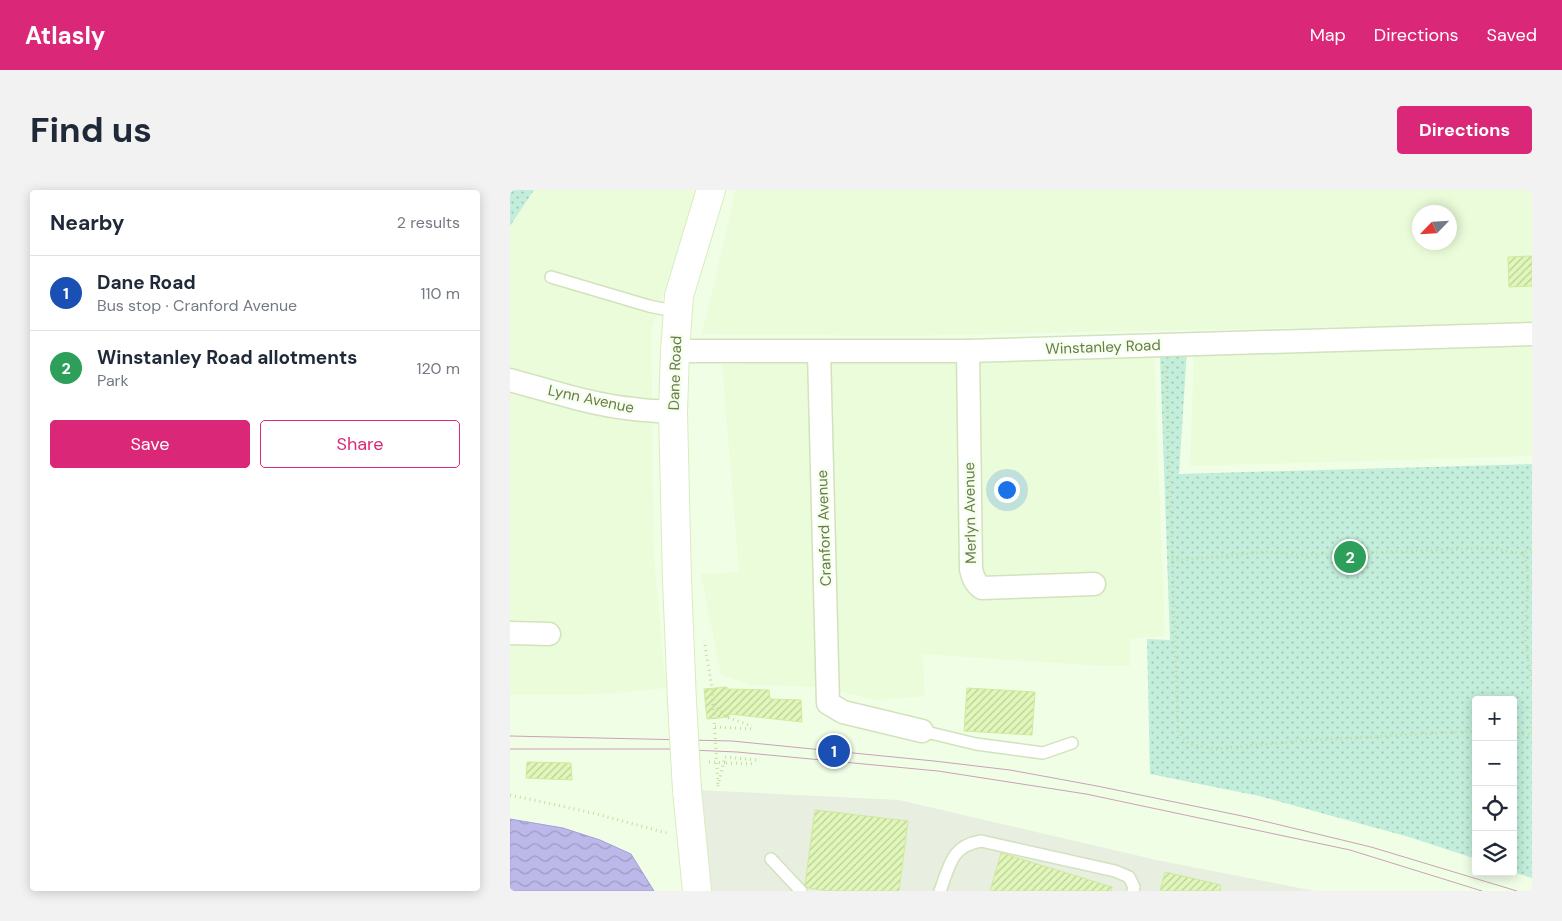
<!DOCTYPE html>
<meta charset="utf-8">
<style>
:root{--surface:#fff;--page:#f2f2f3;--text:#1f2937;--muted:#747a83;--line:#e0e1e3;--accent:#db2777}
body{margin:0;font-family:"DM Sans",sans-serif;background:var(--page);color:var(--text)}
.controls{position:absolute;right:15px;bottom:15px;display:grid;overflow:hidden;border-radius:5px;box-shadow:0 2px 12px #0003}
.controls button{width:45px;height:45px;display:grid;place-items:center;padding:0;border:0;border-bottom:1px solid var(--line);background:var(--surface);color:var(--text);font:25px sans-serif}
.compass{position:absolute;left:902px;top:15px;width:45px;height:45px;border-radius:50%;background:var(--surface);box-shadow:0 2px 12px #0003;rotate:245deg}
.you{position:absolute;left:496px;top:299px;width:18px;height:18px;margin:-12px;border:4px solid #fff;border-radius:50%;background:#1a73e8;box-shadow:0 0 0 8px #1a73e833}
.badge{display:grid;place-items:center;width:32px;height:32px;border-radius:50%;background:var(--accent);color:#fff;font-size:16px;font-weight:700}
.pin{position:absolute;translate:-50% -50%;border:2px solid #fff;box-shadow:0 1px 5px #0006}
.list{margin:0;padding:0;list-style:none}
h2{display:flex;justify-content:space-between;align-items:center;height:65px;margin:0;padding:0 20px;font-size:21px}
h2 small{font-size:16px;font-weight:400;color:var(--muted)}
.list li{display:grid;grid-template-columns:32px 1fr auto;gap:15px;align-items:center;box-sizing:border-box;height:75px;padding:0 20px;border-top:1px solid var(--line)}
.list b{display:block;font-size:19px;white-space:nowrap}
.list p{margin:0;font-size:16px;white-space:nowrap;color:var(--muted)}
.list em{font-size:16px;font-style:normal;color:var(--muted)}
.actions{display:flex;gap:10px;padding:15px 20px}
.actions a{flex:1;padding:11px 0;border:1px solid var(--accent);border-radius:5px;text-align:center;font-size:18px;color:var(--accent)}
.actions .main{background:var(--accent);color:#fff}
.icon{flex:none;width:28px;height:28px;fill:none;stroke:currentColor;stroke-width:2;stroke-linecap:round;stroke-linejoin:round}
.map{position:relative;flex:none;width:1022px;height:701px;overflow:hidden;border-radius:5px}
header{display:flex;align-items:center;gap:30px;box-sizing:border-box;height:70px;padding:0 25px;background:var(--accent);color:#fff}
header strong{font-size:24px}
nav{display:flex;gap:28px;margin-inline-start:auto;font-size:18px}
.intro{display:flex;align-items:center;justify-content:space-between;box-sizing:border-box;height:120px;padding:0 30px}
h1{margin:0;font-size:35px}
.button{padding:12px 22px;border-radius:5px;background:var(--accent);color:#fff;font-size:18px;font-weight:700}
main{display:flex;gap:30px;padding:0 30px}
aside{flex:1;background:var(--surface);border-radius:5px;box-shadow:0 2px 12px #0003}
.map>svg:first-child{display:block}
.residential{fill:#eafcd9;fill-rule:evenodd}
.industrial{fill:#e8eee0}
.green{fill:url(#green-dots)}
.water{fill:url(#water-waves);stroke:#a59ddd}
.building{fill:url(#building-hatch);stroke:#cfeb99}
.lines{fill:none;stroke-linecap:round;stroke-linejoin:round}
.service-casing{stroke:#d2e2bd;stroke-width:14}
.minor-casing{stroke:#d2e2bd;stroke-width:25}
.secondary-casing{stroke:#d9ecbf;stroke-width:30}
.path{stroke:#c6dc9d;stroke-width:3;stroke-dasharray:1 4;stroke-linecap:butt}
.service{stroke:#fff;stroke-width:11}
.minor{stroke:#fff;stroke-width:22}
.secondary{stroke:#fff;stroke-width:28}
.tram{stroke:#caa2b6;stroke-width:1}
.secondary-bridge-casing{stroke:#d9ecbf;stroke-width:30;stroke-linecap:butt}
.path-bridge{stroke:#c6dc9d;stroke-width:3;stroke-dasharray:1 4;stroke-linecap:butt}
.secondary-bridge{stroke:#fff;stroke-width:28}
.labels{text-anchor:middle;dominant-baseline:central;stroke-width:5;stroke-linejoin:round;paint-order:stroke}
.street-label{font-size:15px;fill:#6a7b47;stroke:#f5ffee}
</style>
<header>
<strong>Atlasly</strong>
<nav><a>Map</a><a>Directions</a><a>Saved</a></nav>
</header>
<div class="intro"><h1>Find us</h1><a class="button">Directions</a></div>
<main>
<aside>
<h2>Nearby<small>2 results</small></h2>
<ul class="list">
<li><span class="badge" style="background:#1a4fb4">1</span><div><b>Dane Road</b><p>Bus stop · Cranford Avenue</p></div><em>110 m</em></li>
<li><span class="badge" style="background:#2e9e5b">2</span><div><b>Winstanley Road allotments</b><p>Park</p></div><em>120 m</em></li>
</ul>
<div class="actions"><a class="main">Save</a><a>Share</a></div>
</aside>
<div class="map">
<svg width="1022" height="701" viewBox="0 0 1022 701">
<defs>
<pattern id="green-dots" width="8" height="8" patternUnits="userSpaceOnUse" patternTransform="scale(1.25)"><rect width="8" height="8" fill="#c2eedb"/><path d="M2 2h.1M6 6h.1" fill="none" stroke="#a2c6b3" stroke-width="1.8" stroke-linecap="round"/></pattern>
<pattern id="water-waves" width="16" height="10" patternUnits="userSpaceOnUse" patternTransform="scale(1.25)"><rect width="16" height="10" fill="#bdb8ea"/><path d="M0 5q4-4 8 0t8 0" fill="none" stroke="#9e9bbf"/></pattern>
<pattern id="building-hatch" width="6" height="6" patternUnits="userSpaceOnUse" patternTransform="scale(1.25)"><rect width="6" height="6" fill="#e1f7ba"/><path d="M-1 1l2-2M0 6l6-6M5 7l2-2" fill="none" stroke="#bacd99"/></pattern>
</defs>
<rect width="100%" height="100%" fill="#f0fee6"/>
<!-- residential -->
<g class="residential">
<path d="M24 0H187L141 140 144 368 156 498 94 504 0 505V36Z"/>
<path d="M226 0H1022V133L389 146 192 144ZM909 22H939V52H909Z"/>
<path d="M1022 150V266L680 276 684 162Z"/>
<path d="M644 163 655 446 620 449V476H591L412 464 415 506 366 510 312 497 243 495 211 485 191 384 229 382 212 174Z"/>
</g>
<!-- industrial -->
<path class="industrial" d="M187 600 389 610 651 671 805 701H195Z"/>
<!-- green -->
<g class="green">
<path d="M0 0H24L0 36Z"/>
<path d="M677 160 669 284 1022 274V688L1003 682V510H966V669L899 647 749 606 640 584 637 449 660 450 650 165Z"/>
</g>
<!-- water -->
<path class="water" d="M0 629 53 638 90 650 121 664 144 701H0Z"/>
<!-- building -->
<g class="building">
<path d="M1022 66V96L999 97 998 67Z"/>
<path d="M217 497V499L259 500 260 509 291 510 292 532 219 524V527L197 529 194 499Z"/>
<path d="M457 498 525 502 522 545 454 541Z"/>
<path d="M17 572 61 573 62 590 16 588Z"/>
<path d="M305 620 398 631 389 701H319L298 698 295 695Z"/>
<path d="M491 663 602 697 601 701H480Z"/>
<path d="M655 682 711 695 710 701H650Z"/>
</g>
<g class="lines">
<defs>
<g id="service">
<path d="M41 87 139 116 168 122"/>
<path d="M412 541 466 554 533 563 562 553"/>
<path d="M261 669 291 701"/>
<path d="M430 701C440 675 441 656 471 651L605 681 619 687 624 697 623 701"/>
</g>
<g id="minor">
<path d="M165 161H458L1022 144"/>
<path d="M458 161 461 379C463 388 465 393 472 398L584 394"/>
<path d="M309 162 318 513 333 522 412 541"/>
<path d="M0 190C41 201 82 215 124 219 137 221 150 221 163 222"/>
<path d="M0 443 39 444"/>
</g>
<g id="secondary">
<path d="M172 512 167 390 163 222 165 161 169 106 201 0"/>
<path d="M177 600 187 701"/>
</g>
</defs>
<!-- service casing -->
<use href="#service" class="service-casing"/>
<!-- minor casing -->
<use href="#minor" class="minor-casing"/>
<!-- secondary casing -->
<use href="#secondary" class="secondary-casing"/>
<!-- path -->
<g class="path">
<path d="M656 176 668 542 679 554 705 559 788 551 966 541"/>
<path d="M1011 364 1022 358"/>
<path d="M662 368 672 370 755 362 791 365 978 358 1014 364 1018 384 1015 447 1022 496"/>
<path d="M195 455 202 498 203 513 216 527 242 536"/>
<path d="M203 514 204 528"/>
<path d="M205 537 242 539"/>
<path d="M1003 543 1021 545 1022 516"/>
<path d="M216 573 246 574"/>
<path d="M208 596 215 567 247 570"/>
<path d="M0 605 83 623 157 643"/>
</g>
<!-- service -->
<use href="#service" class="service"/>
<!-- minor -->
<use href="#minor" class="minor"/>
<!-- secondary -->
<use href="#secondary" class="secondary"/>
<!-- tram -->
<g class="tram">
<path d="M0 546 222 551 424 571 500 580 587 596 737 627 861 657 1007 701"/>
<path d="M0 559H158L227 562 428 581 576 604 840 660 972 701"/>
</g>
<defs>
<path id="secondary-bridge" d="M172 512 177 600"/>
</defs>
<!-- secondary-bridge casing -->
<use href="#secondary-bridge" class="secondary-bridge-casing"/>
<!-- path-bridge -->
<g class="path-bridge">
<path d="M204 528 208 596"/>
<path d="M199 572 216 573"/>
</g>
<!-- secondary-bridge -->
<use href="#secondary-bridge" class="secondary-bridge"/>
</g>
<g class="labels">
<!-- street labels -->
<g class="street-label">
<text transform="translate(593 157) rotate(-2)">Winstanley Road</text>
<text transform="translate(165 183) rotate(-88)">Dane Road</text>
<text transform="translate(81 209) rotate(12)">Lynn Avenue</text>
<text transform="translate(460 323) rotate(-91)">Merlyn Avenue</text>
<text transform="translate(314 338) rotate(-92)">Cranford Avenue</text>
</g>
</g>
</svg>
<div class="controls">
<button>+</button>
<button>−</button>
<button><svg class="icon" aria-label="locate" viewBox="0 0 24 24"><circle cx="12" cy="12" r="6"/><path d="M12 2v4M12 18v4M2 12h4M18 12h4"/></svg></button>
<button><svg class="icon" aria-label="layers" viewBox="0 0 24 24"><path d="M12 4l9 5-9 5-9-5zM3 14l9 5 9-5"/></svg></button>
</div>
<svg class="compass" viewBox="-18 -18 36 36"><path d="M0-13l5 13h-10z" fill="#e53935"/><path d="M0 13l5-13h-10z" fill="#747a83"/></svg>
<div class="you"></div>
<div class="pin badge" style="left:324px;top:561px;background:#1a4fb4">1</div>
<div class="pin badge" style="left:840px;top:367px;background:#2e9e5b">2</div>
</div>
</main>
